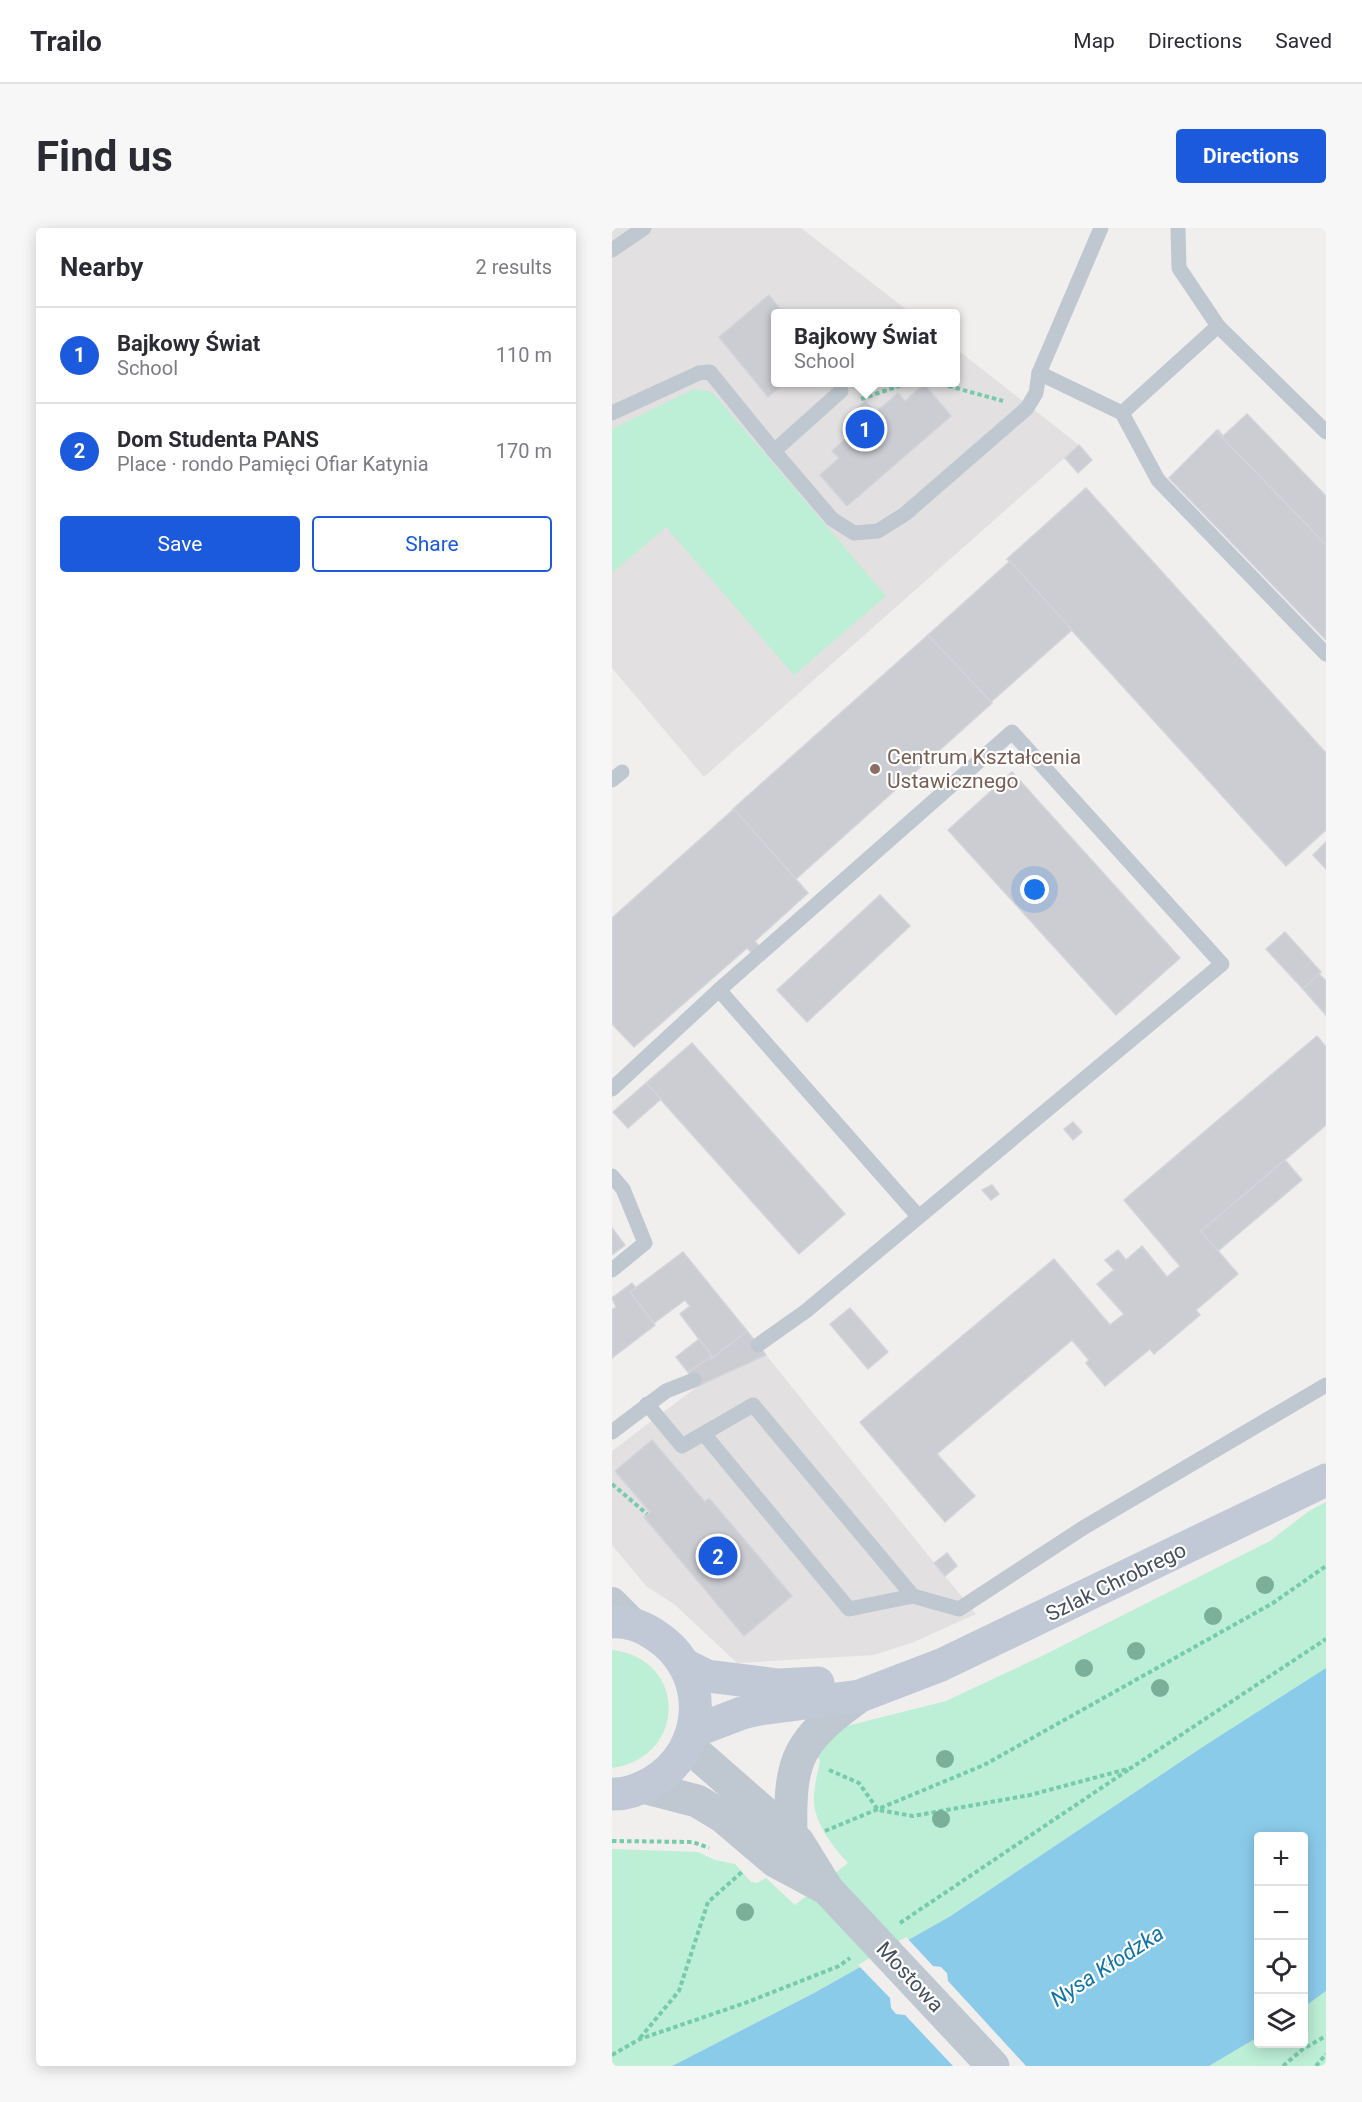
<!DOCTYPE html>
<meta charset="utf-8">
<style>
:root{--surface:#fff;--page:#f7f7f7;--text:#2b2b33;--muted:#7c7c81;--line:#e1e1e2;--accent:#1c5add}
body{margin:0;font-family:Roboto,sans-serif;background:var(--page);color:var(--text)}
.controls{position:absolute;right:18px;bottom:18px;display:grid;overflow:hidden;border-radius:6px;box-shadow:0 3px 15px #0003}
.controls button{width:54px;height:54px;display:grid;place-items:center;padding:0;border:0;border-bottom:2px solid var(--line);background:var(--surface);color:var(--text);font:30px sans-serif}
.you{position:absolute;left:423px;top:662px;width:21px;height:21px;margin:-15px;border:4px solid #fff;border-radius:50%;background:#1a73e8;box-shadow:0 0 0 9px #1a73e833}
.badge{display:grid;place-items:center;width:39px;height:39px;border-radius:50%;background:var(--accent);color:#fff;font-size:20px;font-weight:700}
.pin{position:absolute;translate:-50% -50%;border:3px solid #fff;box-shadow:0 2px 6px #0006}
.popup{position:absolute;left:159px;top:81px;width:189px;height:78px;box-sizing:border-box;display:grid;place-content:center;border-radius:6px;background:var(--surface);filter:drop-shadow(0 2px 4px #0005);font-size:20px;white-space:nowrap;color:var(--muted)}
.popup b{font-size:22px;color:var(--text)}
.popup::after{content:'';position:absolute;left:50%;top:100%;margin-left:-12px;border:12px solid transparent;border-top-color:var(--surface)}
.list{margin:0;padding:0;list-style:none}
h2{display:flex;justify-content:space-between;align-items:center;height:78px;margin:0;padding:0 24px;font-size:26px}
h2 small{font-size:20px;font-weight:400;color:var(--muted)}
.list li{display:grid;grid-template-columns:39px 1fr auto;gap:18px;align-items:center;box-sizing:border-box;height:96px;padding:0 24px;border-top:2px solid var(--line)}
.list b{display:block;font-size:22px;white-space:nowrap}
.list p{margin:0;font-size:20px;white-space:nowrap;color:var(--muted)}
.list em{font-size:20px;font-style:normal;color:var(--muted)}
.actions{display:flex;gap:12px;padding:18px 24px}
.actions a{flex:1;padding:14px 0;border:2px solid var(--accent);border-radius:6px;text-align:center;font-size:21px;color:var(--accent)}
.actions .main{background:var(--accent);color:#fff}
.icon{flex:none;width:33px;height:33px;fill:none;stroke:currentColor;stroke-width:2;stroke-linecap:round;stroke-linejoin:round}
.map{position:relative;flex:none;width:714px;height:1838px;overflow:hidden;border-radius:6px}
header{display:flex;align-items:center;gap:36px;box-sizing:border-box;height:84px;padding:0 30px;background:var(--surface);border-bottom:2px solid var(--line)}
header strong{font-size:28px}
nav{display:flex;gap:33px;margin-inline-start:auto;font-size:21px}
.intro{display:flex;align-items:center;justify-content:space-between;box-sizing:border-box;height:144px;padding:0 36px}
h1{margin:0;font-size:42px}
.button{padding:15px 27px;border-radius:6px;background:var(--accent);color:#fff;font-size:21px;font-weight:700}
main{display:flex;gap:36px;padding:0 36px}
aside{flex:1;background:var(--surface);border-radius:6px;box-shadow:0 3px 15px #0003}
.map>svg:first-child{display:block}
.education{fill:#e2e0e0}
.green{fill:#bdeed6}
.water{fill:#8bcbea}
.pier{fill:#f1eeee}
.building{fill:#cbcdd3;stroke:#d2d4da;stroke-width:1.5}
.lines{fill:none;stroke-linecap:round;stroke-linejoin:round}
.path{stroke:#76cbab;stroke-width:4;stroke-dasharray:4.5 3;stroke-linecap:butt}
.service{stroke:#bfc7d0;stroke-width:15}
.minor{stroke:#bfc7d0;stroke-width:30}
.tertiary{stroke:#bfc7d0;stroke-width:33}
.secondary{stroke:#c1c9d7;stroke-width:33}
.tertiary-bridge{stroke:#bfc7d0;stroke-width:33}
.tree{fill:#7aaf9a}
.education-dot{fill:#8d6e63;stroke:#fff;stroke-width:2}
.labels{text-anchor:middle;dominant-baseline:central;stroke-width:4.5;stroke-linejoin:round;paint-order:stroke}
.education-label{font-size:21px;fill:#785e54;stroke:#fff;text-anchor:start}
.street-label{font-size:21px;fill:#474f5b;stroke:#fff}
.water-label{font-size:22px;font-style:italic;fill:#0f75a6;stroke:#fff}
</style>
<header>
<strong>Trailo</strong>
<nav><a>Map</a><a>Directions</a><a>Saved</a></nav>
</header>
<div class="intro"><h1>Find us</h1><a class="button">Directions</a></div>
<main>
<aside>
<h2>Nearby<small>2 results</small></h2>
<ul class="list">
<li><span class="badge">1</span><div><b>Bajkowy Świat</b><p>School</p></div><em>110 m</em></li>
<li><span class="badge">2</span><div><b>Dom Studenta PANS</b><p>Place · rondo Pamięci Ofiar Katynia</p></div><em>170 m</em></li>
</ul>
<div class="actions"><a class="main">Save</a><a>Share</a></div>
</aside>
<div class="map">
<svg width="714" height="1838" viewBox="0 0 714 1838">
<rect width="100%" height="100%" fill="#f1eeee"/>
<!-- education -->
<g class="education">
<path d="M0 0H189L299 85 163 86V154H343V120L467 217 92 549 0 440Z"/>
<path d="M154 1127 333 1348 364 1386 302 1414 262 1427 125 1435 62 1376 34 1358 0 1317V1223L86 1158Z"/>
</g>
<!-- green -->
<g class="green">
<path d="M82 161 100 164 274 368 182 447 54 299 0 345V201Z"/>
<path d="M714 1274V1440L589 1520 337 1689 202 1765 60 1838H0V1621L86 1624 103 1632 123 1636 139 1654 145 1655 154 1650 183 1677 236 1635C222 1620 203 1596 202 1574 201 1561 206 1545 208 1532L204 1526 231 1499 334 1473 432 1427 658 1313 697 1283Z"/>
<path d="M0 1422C75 1430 76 1529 0 1540Z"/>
<path d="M714 1763V1838H597L646 1809V1816H692V1779Z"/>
</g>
<!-- water -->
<path class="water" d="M714 1440V1763L692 1779V1608H646V1809L597 1838H60L202 1765 337 1689 589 1520Z"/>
<!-- pier -->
<path class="pier" d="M294 1709 321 1738 329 1739 335 1745 336 1753 414 1838H341L293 1787 284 1786 279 1780 278 1770 246 1737Z"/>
<!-- building -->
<g class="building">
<path d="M157 67 172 86H163V154H174L156 169 107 109Z"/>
<path d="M312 156 339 188 235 278 208 247 227 230 220 223 242 203 232 191 253 173 264 184 286 165 293 173Z"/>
<path d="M635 186 714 268V317L604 203 606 202 611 208Z"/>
<path d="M604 203 714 317V412L557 250Z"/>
<path d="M467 217 480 232 466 245 453 230Z"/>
<path d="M474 260 714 525V602L674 638 395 331Z"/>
<path d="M398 333 460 402 379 474 316 407Z"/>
<path d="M316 407 380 475 184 651 121 581Z"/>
<path d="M400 544 568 730 504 787 336 602Z"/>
<path d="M122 581 196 665 143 713 148 720 141 726 135 720 22 819 0 796V690Z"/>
<path d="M714 614V641L701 627Z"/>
<path d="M268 667 298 698 195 794 165 762Z"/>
<path d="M673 704 709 744 691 761 654 721Z"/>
<path d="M707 746 714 753V787L691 761Z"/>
<path d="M705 808 714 819V897L589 1003 626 1046 584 1082 588 1087 542 1126 538 1121 493 1158 474 1135 477 1132 460 1112 325 1226 363 1268 333 1294 248 1194 442 1031 498 1097 512 1086 485 1056 502 1042 493 1032 506 1022 514 1032 530 1018 555 1049 568 1038 512 972Z"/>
<path d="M80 815 233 986 187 1026 34 855Z"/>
<path d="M34 855 49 871 16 900 1 884Z"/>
<path d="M461 894 470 904 461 912 452 901Z"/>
<path d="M673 932 690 952 606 1023 589 1003Z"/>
<path d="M380 957 387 966 379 972 370 962Z"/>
<path d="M0 1000 13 1017 1 1026 0 1024Z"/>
<path d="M71 1024 135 1103 99 1131 100 1128 68 1086 78 1078 73 1072 42 1095 18 1064Z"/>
<path d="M20 1055 24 1060 18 1064 43 1097 0 1130V1082L4 1079 0 1070Z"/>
<path d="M238 1080 276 1124 256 1141 218 1096Z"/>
<path d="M135 1103 154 1127 86 1158 76 1144 98 1129 99 1131Z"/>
<path d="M87 1111 100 1128 76 1144 64 1129Z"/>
<path d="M40 1212 93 1274 97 1270 180 1368 132 1408 32 1289 38 1284 3 1243Z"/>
<path d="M335 1325 345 1338 333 1348 322 1335Z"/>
</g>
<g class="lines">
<!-- path -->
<g class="path">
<path d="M322 154 391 173"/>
<path d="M249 171 299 154"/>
<path d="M0 1256 35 1286"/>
<path d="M217 1542 247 1555 266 1582 301 1588 418 1567 519 1540 714 1411"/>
<path d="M213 1603 372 1537 661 1375 714 1338"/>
<path d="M0 1613 81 1614 97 1620"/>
<path d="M288 1695 516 1542"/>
<path d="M28 1810 67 1763 96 1674 130 1644"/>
<path d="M0 1827 28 1811 133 1775 227 1738 238 1730"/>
<path d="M671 1838 691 1821 714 1808"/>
<path d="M704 1838 714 1826"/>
</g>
<!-- service -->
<g class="service">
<path d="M566 0 567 40 606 98"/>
<path d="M0 22 32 0"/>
<path d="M427 145 510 185 546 252 714 426"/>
<path d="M229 163 162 223 220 291 242 305 266 303 293 286 415 180 424 165 427 145 489 0"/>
<path d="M0 185 87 145 98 144 162 223"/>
<path d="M510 185 606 98 714 204"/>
<path d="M0 552 10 544"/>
<path d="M107 762 306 988"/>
<path d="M0 861 107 762 400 504 610 736 194 1083 146 1117"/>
<path d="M0 948 11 961 33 1015 0 1042"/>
<path d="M35 1176 70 1218 141 1177 301 1368 347 1381 471 1300 714 1157"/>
<path d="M0 1204 54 1163 82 1152"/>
<path d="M92 1206 237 1381 301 1368"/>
</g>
<!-- minor -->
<path class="minor" d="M0 1374 23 1397"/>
<!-- tertiary -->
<g class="tertiary">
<path d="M75 1517 186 1614 215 1661"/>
<path d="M31 1559 85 1573 110 1588 163 1633 215 1661"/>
<path d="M179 1606C177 1529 186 1513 248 1468"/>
</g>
<!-- secondary -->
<g class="secondary">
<path d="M0 1394C15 1393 31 1399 43 1407 99 1443 96 1522 39 1555 28 1561 13 1567 0 1566"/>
<path d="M73 1437 95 1448 166 1457 206 1455"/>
<path d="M80 1504 130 1485 148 1481 248 1468 329 1437 714 1252"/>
</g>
<!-- tertiary-bridge -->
<path class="tertiary-bridge" d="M215 1661 381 1838"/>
</g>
<!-- trees -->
<g class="tree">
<circle cx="653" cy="1357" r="9"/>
<circle cx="601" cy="1388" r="9"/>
<circle cx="524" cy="1423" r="9"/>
<circle cx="472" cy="1440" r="9"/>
<circle cx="548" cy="1460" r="9"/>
<circle cx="333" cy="1531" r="9"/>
<circle cx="329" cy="1591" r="9"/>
<circle cx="133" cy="1684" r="9"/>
</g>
<!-- markers -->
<circle class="education-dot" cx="263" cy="541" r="6"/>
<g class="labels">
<!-- education labels -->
<g class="education-label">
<text x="275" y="529">Centrum Kształcenia<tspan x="275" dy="24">Ustawicznego</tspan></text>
</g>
<!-- street labels -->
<g class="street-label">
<text transform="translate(504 1354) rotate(-26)">Szlak Chrobrego</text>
<text transform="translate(298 1749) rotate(47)">Mostowa</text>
</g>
<!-- water labels -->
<g class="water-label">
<text transform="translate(495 1738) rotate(-33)">Nysa Kłodzka</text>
</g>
</g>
</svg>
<div class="controls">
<button>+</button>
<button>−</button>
<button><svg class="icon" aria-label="locate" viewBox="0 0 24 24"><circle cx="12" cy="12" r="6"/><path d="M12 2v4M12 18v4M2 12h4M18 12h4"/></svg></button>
<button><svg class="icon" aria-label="layers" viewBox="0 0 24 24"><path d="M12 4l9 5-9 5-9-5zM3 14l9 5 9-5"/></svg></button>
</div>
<div class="you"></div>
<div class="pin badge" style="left:253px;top:201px">1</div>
<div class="popup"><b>Bajkowy Świat</b>School</div>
<div class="pin badge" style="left:106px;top:1328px">2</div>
</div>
</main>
